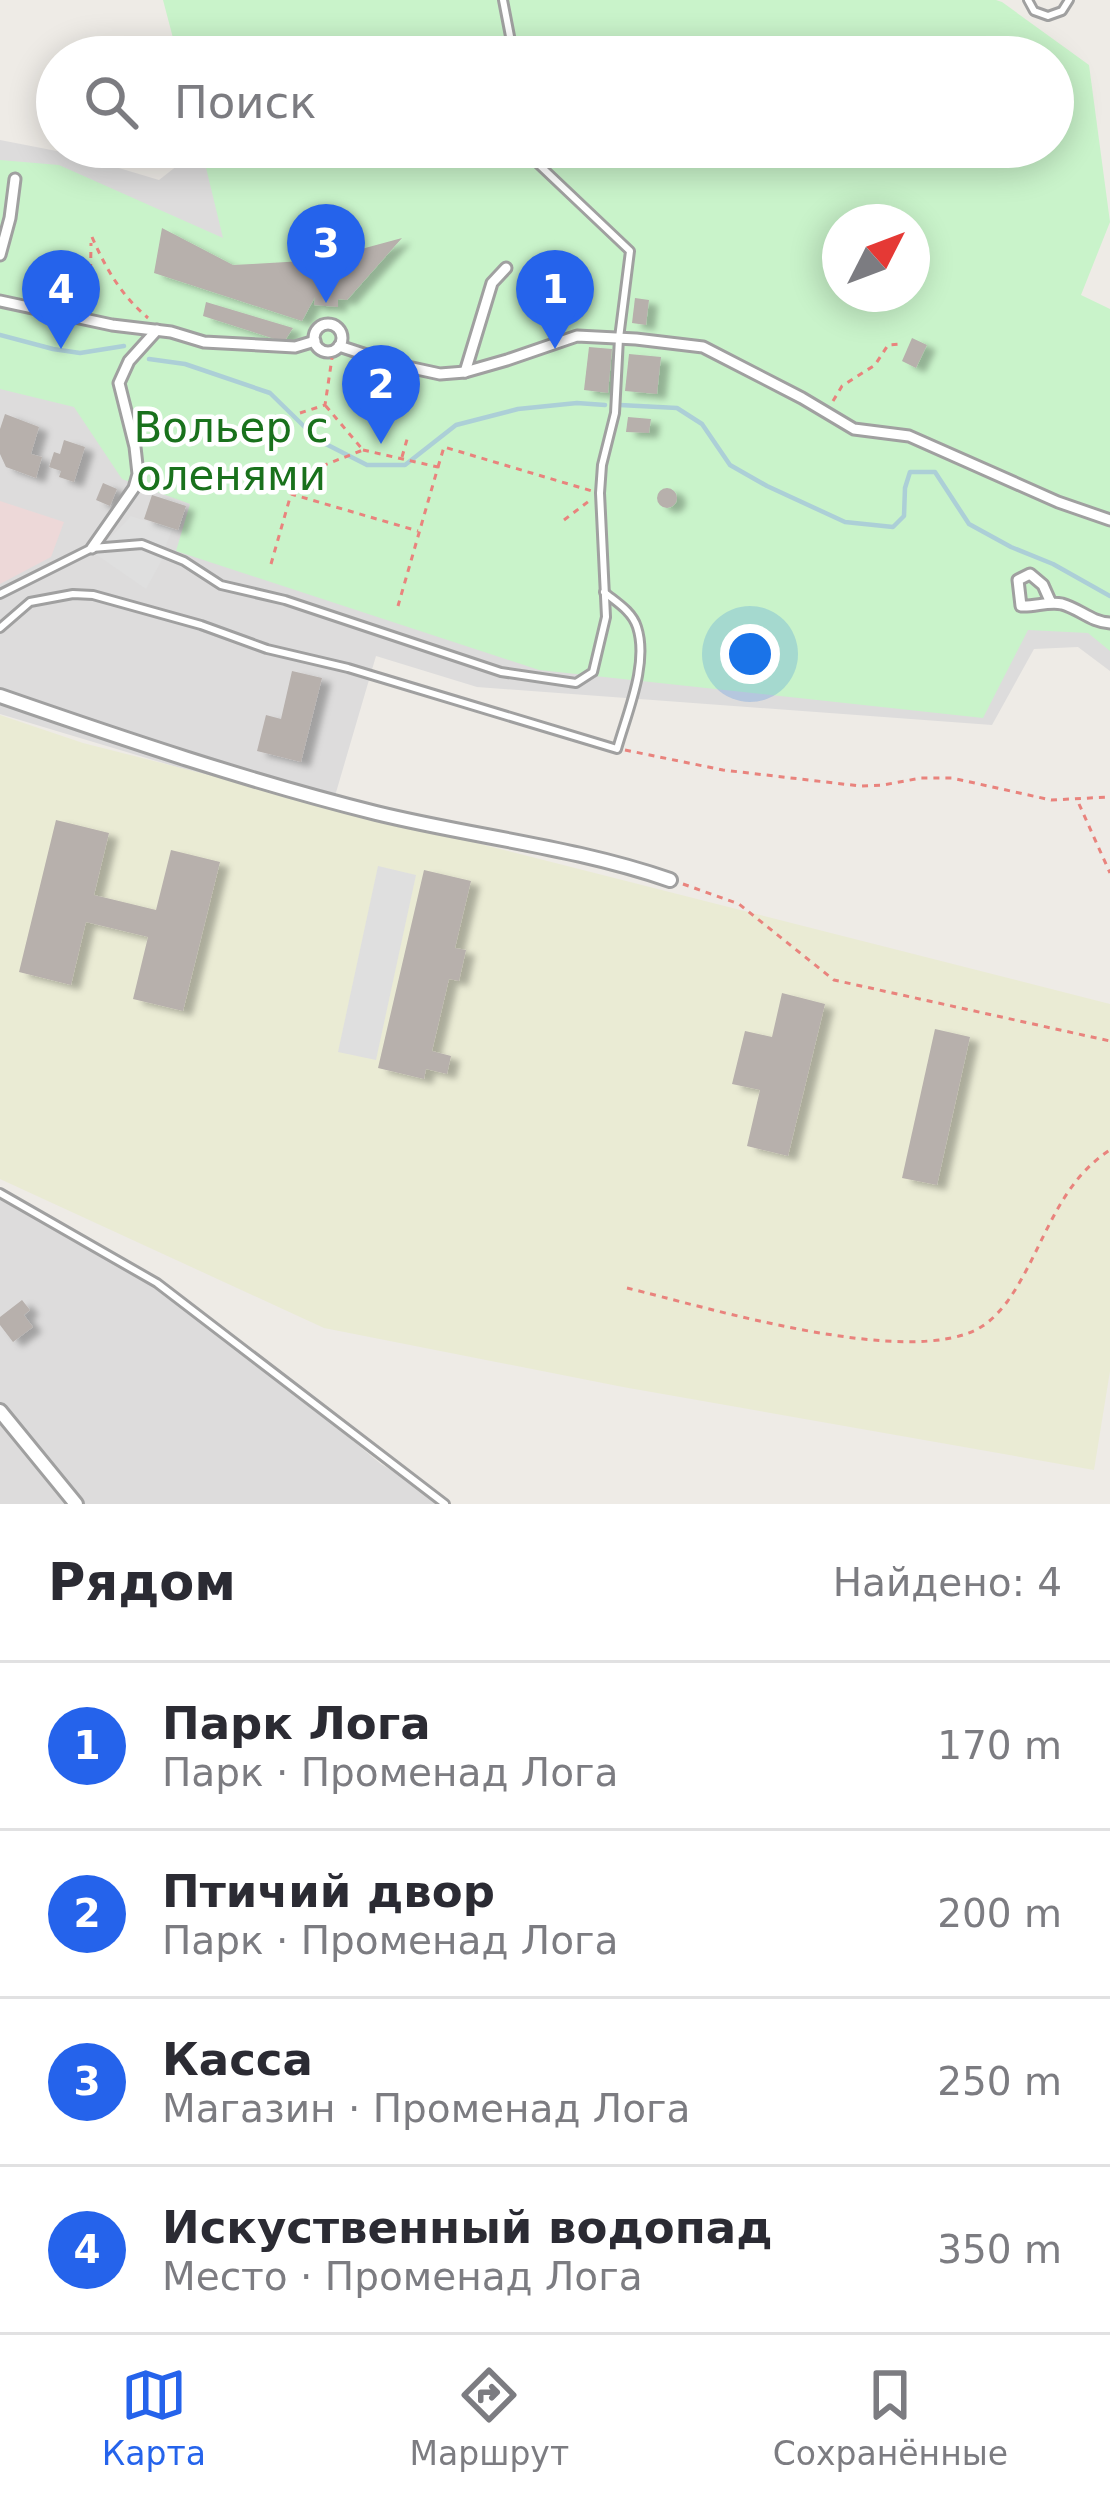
<!DOCTYPE html>
<html lang="ru">
<meta charset="utf-8">
<style>
:root{--surface:#fff;--page:#f7f7f7;--text:#2b2b33;--muted:#7c7c81;--line:#e1e1e2;--accent:#2563eb}
body{margin:0;font-family:"DejaVu Sans",sans-serif;background:var(--page);color:var(--text)}
.compass{position:absolute;left:822px;top:204px;width:108px;height:108px;border-radius:50%;background:var(--surface);box-shadow:0 6px 30px #0003;rotate:48deg}
.you{position:absolute;left:750px;top:654px;width:42px;height:42px;margin:-30px;border:9px solid #fff;border-radius:50%;background:#1a73e8;box-shadow:0 0 0 18px #1a73e833}
.badge{display:grid;place-items:center;width:78px;height:78px;border-radius:50%;background:var(--accent);color:#fff;font-size:39px;font-weight:700}
.pin{position:absolute;translate:-50% -99px;filter:drop-shadow(0 3px 6px #0008)}
.pin::after{content:'';position:absolute;top:63px;width:42px;height:36px;background:inherit;clip-path:polygon(0 0,100% 0,50% 100%)}
.list{margin:0;padding:0;list-style:none}
h2{display:flex;justify-content:space-between;align-items:center;height:156px;margin:0;padding:0 48px;font-size:51px}
h2 small{font-size:39px;font-weight:400;color:var(--muted)}
.list li{display:grid;grid-template-columns:78px 1fr auto;gap:36px;align-items:center;box-sizing:border-box;height:168px;padding:0 48px;border-top:3px solid var(--line)}
.list b{display:block;font-size:45px;white-space:nowrap}
.list p{margin:0;font-size:39px;white-space:nowrap;color:var(--muted)}
.list em{font-size:39px;font-style:normal;color:var(--muted)}
.icon{flex:none;width:66px;height:66px;fill:none;stroke:currentColor;stroke-width:2;stroke-linecap:round;stroke-linejoin:round}
.map{position:relative;flex:none;width:1110px;height:1504px;overflow:hidden}
.search{position:absolute;background:var(--surface);box-shadow:0 6px 30px #0003;left:36px;right:36px;top:36px;height:132px;display:flex;align-items:center;gap:30px;box-sizing:border-box;padding:0 42px;border-radius:66px;color:var(--muted);font-size:45px}
.sheet{height:828px;background:var(--surface)}
nav{display:flex;justify-content:space-around;align-items:center;box-sizing:border-box;height:168px;border-top:3px solid var(--line);background:var(--surface);font-size:33px;color:var(--muted)}
nav a{display:grid;justify-items:center;gap:6px}
nav .on{color:var(--accent)}
.map>svg:first-child{display:block}
.residential{fill:#dddcdc}
.commercial{fill:#edd8d8}
.farmland{fill:#eaebd4}
.park{fill:#c9f3ca;fill-rule:evenodd}
.parking{fill:#dfdfdf}
.lines{fill:none;stroke-linecap:round;stroke-linejoin:round}
.stream{stroke:#accfd7;stroke-width:4.5}
.building{fill:#b7b0ac;filter:url(#shadow)}
.service-casing{stroke:#a0a0a0;stroke-width:12}
.pedestrian-casing{stroke:#a0a0a0;stroke-width:15}
.minor-casing{stroke:#a0a0a0;stroke-width:18}
.path{stroke:#e9837d;stroke-width:3;stroke-dasharray:6 6;stroke-linecap:butt}
.service{stroke:#fff;stroke-width:6}
.pedestrian{stroke:#fff;stroke-width:9}
.minor{stroke:#fff;stroke-width:12}
.labels{text-anchor:middle;dominant-baseline:central;stroke-width:9;stroke-linejoin:round;paint-order:stroke}
.park-label{font-size:42px;fill:#19711c;stroke:#fff}
</style>
<div class="map">
<svg width="1110" height="1504" viewBox="0 0 1110 1504">
<defs>
<filter id="shadow"><feDropShadow dx="9" dy="5" stdDeviation="3" flood-color="#0004"/></filter>
</defs>
<rect width="100%" height="100%" fill="#eeebe6"/>
<!-- residential -->
<g class="residential">
<path d="M0 140 72 154 159 180 187 158 253 186 316 147 840 222V294H912L1110 353V671L1078 647 1034 649 992 725 477 687 376 656 330 813 0 714Z"/>
<path d="M0 1190 205 1318 381 1464 450 1504H0Z"/>
</g>
<!-- commercial -->
<path class="commercial" d="M0 501 64 522 51 557 0 584Z"/>
<!-- farmland -->
<path class="farmland" d="M0 715 83 743 1110 1004V1371L1094 1470 623 1387 324 1328 0 1179Z"/>
<!-- park -->
<path class="park" d="M163 0H996L1002 2 1089 65 1110 222 1081 295 1110 309V651L1088 633 1028 630 983 718 539 670 176 551 190 504 122 479 74 407 0 389V160L59 165 223 238 201 147H1053V57H178ZM840 222H912V294H840Z"/>
<!-- parking -->
<g class="parking">
<path d="M131 516 172 530 164 550 144 542 103 545Z"/>
<path d="M142 546 164 556 146 589 94 553Z"/>
<path d="M378 866 416 875 376 1060 338 1052Z"/>
</g>
<g class="lines">
<!-- stream -->
<g class="stream">
<path d="M0 335 53 349 80 353 124 346"/>
<path d="M149 359 185 364 270 393 318 440 367 465H405L456 425 518 409 577 403 605 405"/>
<path d="M620 405 677 408 702 424 730 465 767 486 845 522 893 527 904 516 905 488 910 472H935L969 524 1011 547 1053 564 1110 596"/>
</g>
</g>
<!-- building -->
<g class="building">
<path d="M162 228 233 265 321 260 402 238 347 300 338 299V307L314 305 315 297 302 321 154 273Z"/>
<path d="M635 298 649 300 646 325 632 323Z"/>
<path d="M206 302 293 328 284 342 203 316Z"/>
<path d="M912 338 927 345 916 368 902 361Z"/>
<path d="M589 347 612 349 608 393 584 390Z"/>
<path d="M629 354 661 357 657 394 625 391Z"/>
<path d="M5 414 39 427 31 454 42 457 36 478 6 467 0 454V429Z"/>
<path d="M628 417 651 419 649 433 626 432Z"/>
<path d="M64 440 85 447 74 482 59 477 61 471 49 467 54 452 60 454Z"/>
<path d="M103 483 117 489 110 506 96 500Z"/>
<circle cx="667" cy="498" r="10"/>
<path d="M152 495 186 506 178 530 144 519Z"/>
<path d="M292 671 322 678 301 762 257 751 266 715 281 719Z"/>
<path d="M56 820 109 833 94 895 156 910 171 850 220 862 183 1011 133 999 148 937 86 922 71 985 19 972Z"/>
<path d="M424 870 471 881 455 948 466 950 459 981 449 979 432 1051 451 1056 447 1074 426 1069 424 1079 378 1068Z"/>
<path d="M782 993 825 1004 788 1156 747 1146 760 1090 732 1084 745 1031 772 1037Z"/>
<path d="M935 1029 970 1037 937 1185 902 1178Z"/>
<path d="M22 1300 30 1310 24 1315 33 1327 13 1342 0 1325V1317Z"/>
</g>
<g class="lines">
<defs>
<g id="service">
<path d="M503 0 514 57"/>
<path d="M1028 0 1034 11 1048 16 1062 11 1069 0"/>
<path d="M0 594 92 548 142 544 184 561 221 585 285 600 501 672 576 683 593 672 606 617 600 493 602 465 615 413 619 338 630 251 533 159 531 147"/>
<path d="M0 628 30 602 73 594 93 595 201 625 267 649 348 668 617 749C627 713 649 664 637 627 632 611 616 602 604 592"/>
<path d="M0 1193 157 1283 445 1504"/>
</g>
<g id="pedestrian">
<path d="M0 255 10 218 15 179"/>
<path d="M0 301 112 325 171 332 204 342 295 347 315 341"/>
<circle cx="328" cy="338" r="14"/>
<path d="M339 346 394 364 440 374 465 372 507 360 577 336 636 339 703 347 802 398 854 429 909 436 1058 502 1110 520"/>
<path d="M465 372 492 283 506 268"/>
<path d="M92 548 134 488 138 474 135 447 119 383 129 361 157 330"/>
<path d="M1051 603 1043 585 1030 574 1018 580 1021 606C1035 607 1048 601 1062 604 1080 609 1091 622 1110 623"/>
</g>
<g id="minor">
<path d="M0 696C124 739 248 781 376 813 474 837 575 847 670 880"/>
<path d="M0 1411 76 1504"/>
</g>
</defs>
<!-- service casing -->
<use href="#service" class="service-casing"/>
<!-- pedestrian casing -->
<use href="#pedestrian" class="pedestrian-casing"/>
<!-- minor casing -->
<use href="#minor" class="minor-casing"/>
<!-- path -->
<g class="path">
<path d="M92 237C106 269 121 295 148 318"/>
<path d="M90 306 91 243"/>
<path d="M833 401 842 386 875 365 888 345 903 344"/>
<path d="M300 413 325 405 332 358"/>
<path d="M363 450 438 467 398 606"/>
<path d="M402 457 408 436"/>
<path d="M322 466 363 450 325 405"/>
<path d="M438 467 444 447 592 491"/>
<path d="M564 520 589 501"/>
<path d="M271 564 291 494 418 531"/>
<path d="M625 750 723 770 860 786 883 785 921 778H952L1051 800 1110 797"/>
<path d="M1079 804 1110 873"/>
<path d="M683 884 739 904 834 980 1110 1041"/>
<path d="M627 1288C706 1307 911 1370 981 1327 990 1322 1001 1310 1007 1302 1043 1252 1055 1185 1110 1150"/>
</g>
<!-- service -->
<use href="#service" class="service"/>
<!-- pedestrian -->
<use href="#pedestrian" class="pedestrian"/>
<!-- minor -->
<use href="#minor" class="minor"/>
</g>
<g class="labels">
<!-- park labels -->
<g class="park-label">
<text x="231" y="427">Вольер с<tspan x="231" dy="48">оленями</tspan></text>
</g>
</g>
</svg>
<svg class="compass" viewBox="-18 -18 36 36"><path d="M0-13l5 13h-10z" fill="#e53935"/><path d="M0 13l5-13h-10z" fill="#7c7c81"/></svg>
<div class="you"></div>
<div class="pin badge" style="left:555px;top:349px">1</div>
<div class="pin badge" style="left:381px;top:444px">2</div>
<div class="pin badge" style="left:326px;top:303px">3</div>
<div class="pin badge" style="left:61px;top:349px">4</div>
<div class="search"><svg class="icon" aria-label="search" viewBox="0 0 24 24"><circle cx="10" cy="10" r="6"/><path d="M15 15l6 6"/></svg>Поиск</div>
</div>
<section class="sheet">
<h2>Рядом<small>Найдено: 4</small></h2>
<ul class="list">
<li><span class="badge">1</span><div><b>Парк Лога</b><p>Парк · Променад Лога</p></div><em>170 m</em></li>
<li><span class="badge">2</span><div><b>Птичий двор</b><p>Парк · Променад Лога</p></div><em>200 m</em></li>
<li><span class="badge">3</span><div><b>Касса</b><p>Магазин · Променад Лога</p></div><em>250 m</em></li>
<li><span class="badge">4</span><div><b>Искуственный водопад</b><p>Место · Променад Лога</p></div><em>350 m</em></li>
</ul>
</section>
<nav>
<a class="on"><svg class="icon" aria-label="map" viewBox="0 0 24 24"><path d="M3 6l6-2 6 2 6-2v14l-6 2-6-2-6 2zM9 4v14M15 6v14"/></svg>Карта</a>
<a><svg class="icon" aria-label="directions" viewBox="0 0 24 24"><path d="M12 3l9 9-9 9-9-9zM9 14v-3h6M13 9l2 2-2 2"/></svg>Маршрут</a>
<a><svg class="icon" aria-label="saved" viewBox="0 0 24 24"><path d="M7 4h10v16l-5-4-5 4z"/></svg>Сохранённые</a>
</nav>
